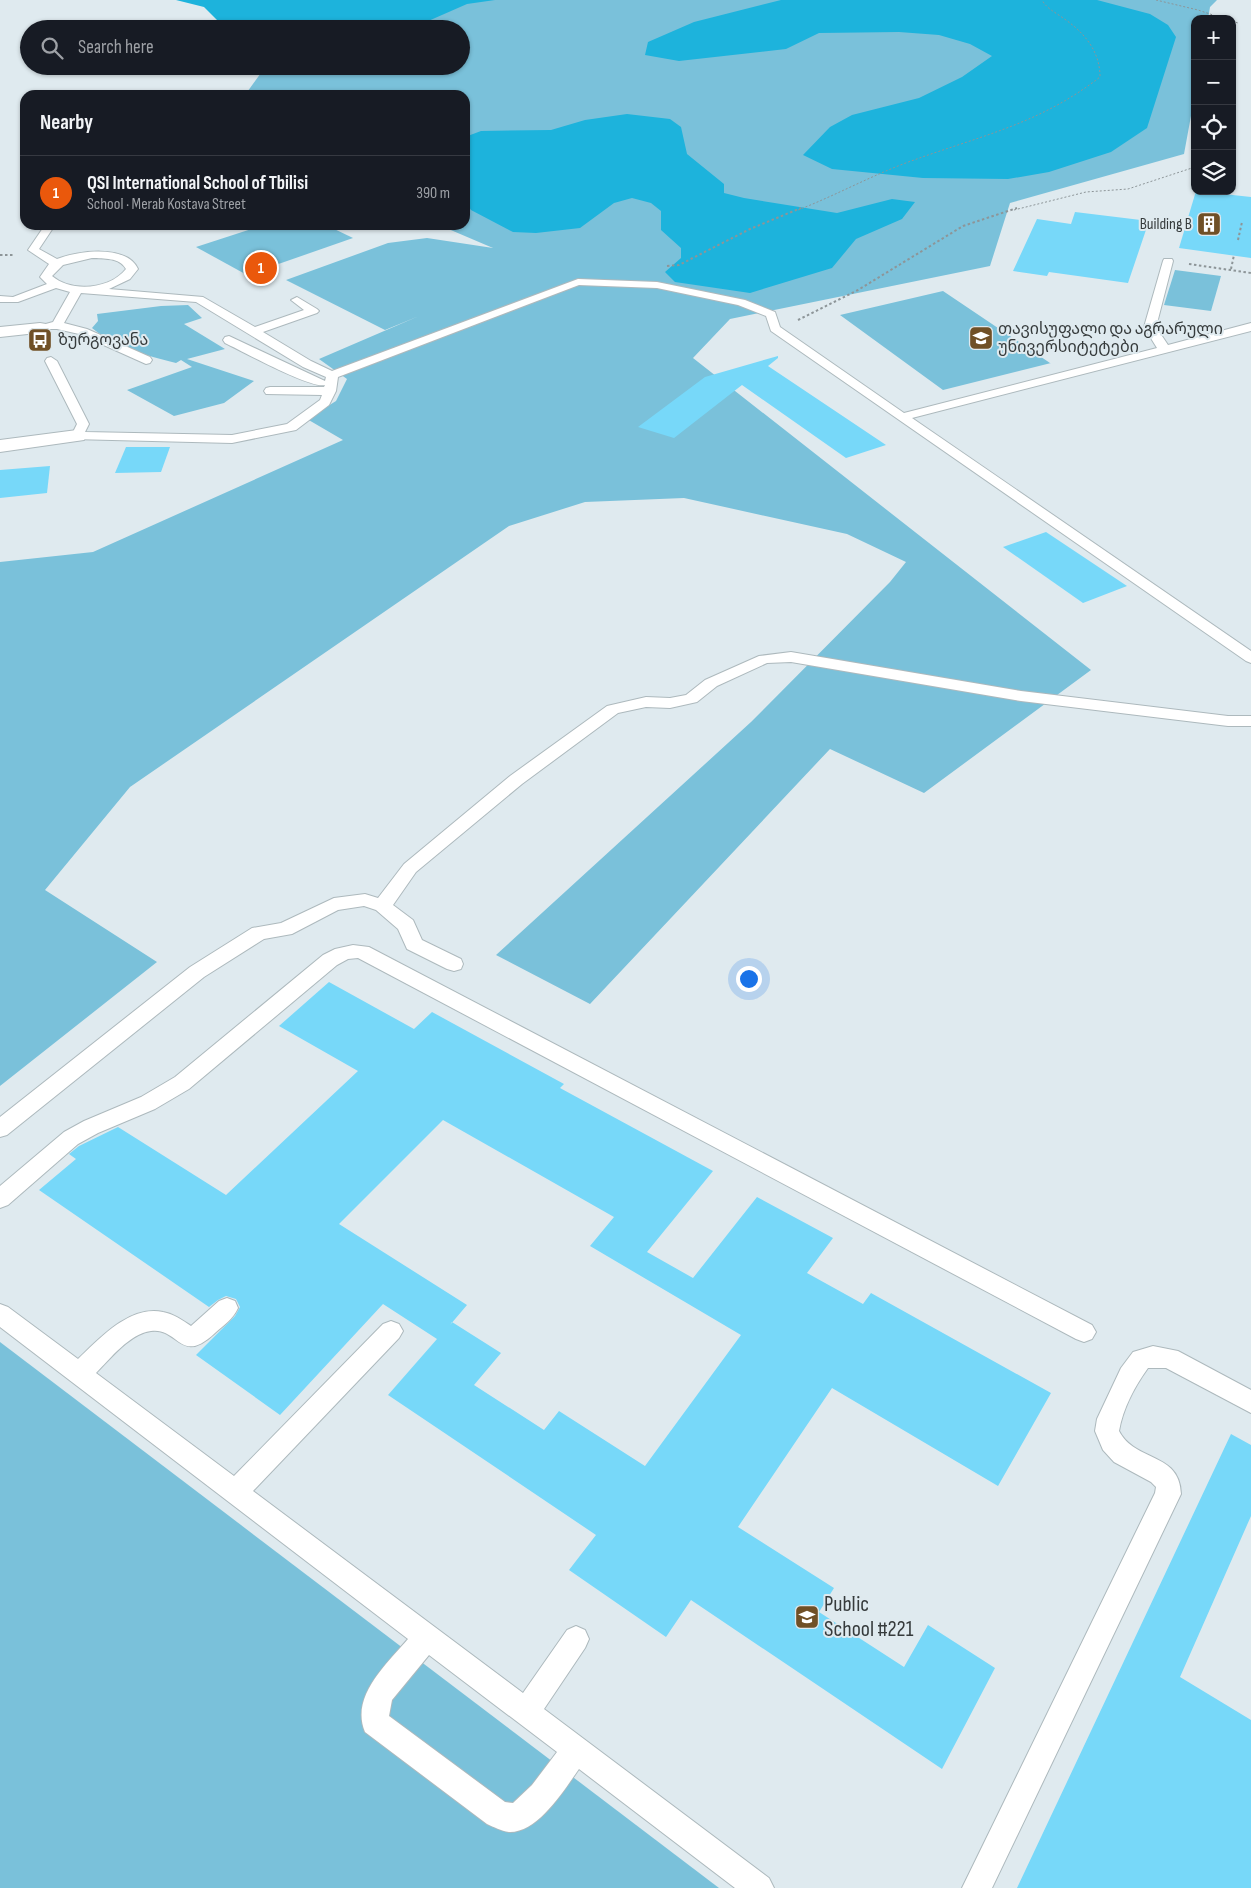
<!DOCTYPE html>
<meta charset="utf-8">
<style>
:root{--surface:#171b24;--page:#20242c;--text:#f1f3f6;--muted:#9ea1a6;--line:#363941;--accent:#ea580c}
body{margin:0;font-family:"Sofia Sans Condensed","Noto Sans Georgian",sans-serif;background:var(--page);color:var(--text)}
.controls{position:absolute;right:15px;top:15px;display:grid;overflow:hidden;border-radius:10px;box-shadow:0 1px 4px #0004}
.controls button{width:45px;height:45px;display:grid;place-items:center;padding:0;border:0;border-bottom:1px solid var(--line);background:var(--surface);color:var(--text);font:25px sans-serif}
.you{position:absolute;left:748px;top:978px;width:18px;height:18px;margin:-12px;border:4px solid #fff;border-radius:50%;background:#1a73e8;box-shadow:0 0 0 8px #1a73e833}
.badge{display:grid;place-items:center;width:32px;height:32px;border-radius:50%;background:var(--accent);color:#fff;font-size:16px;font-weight:700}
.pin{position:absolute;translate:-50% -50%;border:2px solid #fff;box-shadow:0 1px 5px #0006}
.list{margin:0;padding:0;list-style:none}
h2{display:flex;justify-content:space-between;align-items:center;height:65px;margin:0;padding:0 20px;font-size:21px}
h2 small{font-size:16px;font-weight:400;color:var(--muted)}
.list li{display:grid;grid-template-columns:32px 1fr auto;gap:15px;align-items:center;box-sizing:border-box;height:75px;padding:0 20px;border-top:1px solid var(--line)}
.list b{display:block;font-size:19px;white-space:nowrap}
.list p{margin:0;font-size:16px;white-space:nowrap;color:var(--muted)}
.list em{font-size:16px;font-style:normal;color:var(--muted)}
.icon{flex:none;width:28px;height:28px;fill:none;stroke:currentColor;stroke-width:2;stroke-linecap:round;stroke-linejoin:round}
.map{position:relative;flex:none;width:1251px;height:1888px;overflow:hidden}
.search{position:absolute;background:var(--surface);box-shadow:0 1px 4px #0004;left:20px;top:20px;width:450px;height:55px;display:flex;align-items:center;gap:12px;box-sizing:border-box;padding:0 18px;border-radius:28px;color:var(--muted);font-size:19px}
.panel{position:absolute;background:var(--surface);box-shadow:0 1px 4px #0004;left:20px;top:90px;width:450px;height:140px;border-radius:15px}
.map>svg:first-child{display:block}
.green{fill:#7ac1da}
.forest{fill:#1db3dc}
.building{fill:#77d8f9;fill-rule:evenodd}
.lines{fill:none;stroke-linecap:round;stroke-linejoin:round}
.service-casing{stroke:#adb9bd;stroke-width:2}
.minor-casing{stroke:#adb9bd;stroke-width:2}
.path-far1{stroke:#8d9598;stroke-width:1;stroke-dasharray:2 2;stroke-linecap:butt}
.path{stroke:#8d9598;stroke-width:2;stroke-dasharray:2.5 2.5;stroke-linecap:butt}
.service{fill:#fff;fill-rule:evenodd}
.minor{fill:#fff;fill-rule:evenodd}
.labels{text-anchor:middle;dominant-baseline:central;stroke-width:4;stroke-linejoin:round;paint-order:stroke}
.far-poi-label{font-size:16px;fill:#363b3c;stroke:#dfeaef;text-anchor:start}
.near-poi-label{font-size:22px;fill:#363b3c;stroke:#dfeaef;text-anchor:start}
</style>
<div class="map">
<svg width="1251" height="1888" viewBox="0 0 1251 1888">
<rect width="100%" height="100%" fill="#dfeaef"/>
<!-- green -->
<g class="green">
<path d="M313 0H1217L1210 7 1208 19H1195V94L1184 154 1010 203 990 266 730 319 693 358 1091 670 924 793 830 749 590 1004 496 955 751 722 890 582 906 562 847 534 684 498 585 502 509 526 130 787 45 890 157 962 0 1086V562L93 552 343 440 307 419 336 401 347 379 319 359 419 316 385 330 286 280 388 243 427 238 493 248 439 225H465V95H245L266 66H461V29H292Z"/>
<path d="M264 225H326L353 238 247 275 196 247Z"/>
<path d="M1175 270 1221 276 1211 311 1164 305Z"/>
<path d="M943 291 1050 363H1051L943 390 840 315Z"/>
<path d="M188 305 202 318 184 324 225 349 187 359 254 381 224 403 174 416 127 390 192 367 181 360 176 363C145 355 116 348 92 328L98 321 97 314 161 306Z"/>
<path d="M0 1342 719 1888H0Z"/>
</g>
<!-- forest -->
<g class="forest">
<path d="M176 0H495L467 4 410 29H226L204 7Z"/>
<path d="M781 0H1097L1150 14 1168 25 1176 37 1147 128 1111 152 1049 172 1008 179 923 178 832 169 803 155 830 127 852 115 919 98 962 77 992 56 970 44 939 35 899 32 819 33 786 49 679 61 645 55 648 42 694 22Z"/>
<path d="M627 114 670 119 681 127 687 154 724 184V193L744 198 837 213 892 199 915 202 902 219 856 239 832 268 750 293 675 282 665 272 681 258V248L661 230V211L651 203 632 198 614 203 580 228 536 233 513 232 471 210 465 201V137L481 131 551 130 585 120Z"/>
</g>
<!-- building -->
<g class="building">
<path d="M1196 191 1251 197V258L1179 248Z"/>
<path d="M1075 212 1149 221 1128 283 1049 272 1047 276 1013 271 1037 219 1071 224Z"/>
<path d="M778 356V358L768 366 886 445 846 458 742 385 674 438 638 427 705 377Z"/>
<path d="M126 447H170L161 472 115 473Z"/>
<path d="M50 466 47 493 0 498V470Z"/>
<path d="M1046 532 1127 586 1083 603 1003 547Z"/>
<path d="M329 982 414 1029 432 1012 564 1084 560 1088 713 1171 647 1252 693 1278 757 1197 833 1238 807 1273 863 1304 871 1293 1051 1393 998 1486 832 1388 738 1527 834 1588 819 1612 904 1667 928 1625 995 1668 942 1769 691 1600 666 1637 569 1570 596 1535 388 1395 437 1339 383 1304 280 1415 196 1355 235 1316 240 1307 236 1299 226 1296 218 1300 209 1307 39 1190 76 1159 69 1154 79 1146 118 1127 226 1195 358 1071 279 1026ZM443 1120 614 1217 590 1246 741 1335 645 1466 559 1411 544 1430 474 1385 501 1353 452 1322 450 1325 467 1305 339 1224Z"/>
<path d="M1231 1434 1251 1445V1516L1180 1677 1251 1720V1888H1017Z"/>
</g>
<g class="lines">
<defs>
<g id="service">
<path d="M45 225H55L39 249 57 259C77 251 127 244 138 269L130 279 109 289 203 297 255 327 304 310 291 300 297 297 317 309 319 311 317 313 263 332 311 361 332 371 578 279 657 282 745 300 775 312 780 327 904 413 1157 348 1144 327 1163 261 1164 259H1172L1173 261 1156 327 1168 345 1251 323V331L912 418 1251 651V663L1246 661 771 331 766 316 738 305 657 288 579 285 338 377 336 391 329 405 296 430 291 431 232 443 72 439 71 436 77 424 45 361 47 358 51 357 57 361 89 424 85 432 232 435 287 424 320 400 322 395 266 394 264 391 266 388 270 387H324L325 385C311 389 242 351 225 343L223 340 225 337 229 336 325 381 326 377 303 367 196 302 81 293 64 323 87 329 150 357 152 360 150 363 146 364 79 334 57 329H42L40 327 42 325 53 322 70 292 56 288 18 302H0V296L13 297 47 284 40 277 49 264 28 250ZM92 258C104 259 119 257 126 269 110 289 72 293 52 276L63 265Z"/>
<path d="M791 652 1021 691 1228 716H1251V726H1228L1021 701 791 662 767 663 717 686 697 702 670 708 646 707 618 713 522 784 416 872 393 905 413 920 422 940 461 959 463 964 461 969 454 971 447 969 407 949 398 929 376 910 364 906 338 910 292 934 264 939 204 977 7 1135 0 1137V1117L190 967 252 928 281 923 334 898 365 894 378 898 404 864 510 776 607 706 646 697 670 698 686 695 705 680 759 656Z"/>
<path d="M353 945 369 947 1092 1325 1096 1332 1092 1339 1084 1342 1076 1339 358 958 348 959 337 965 189 1089 155 1109 98 1133 78 1144 8 1205 0 1208V1186L64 1132 84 1121 141 1097 175 1077 323 955 335 949Z"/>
<path d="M227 1298 235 1301 238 1308C233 1319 224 1325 215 1333 180 1366 179 1327 151 1331 129 1334 110 1359 96 1373L234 1476 383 1324 391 1321 399 1324 403 1331 399 1338 253 1491 523 1693 567 1630 576 1626 585 1630 589 1639 585 1648 544 1709 769 1878 774 1888H735L579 1769C564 1790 538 1833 509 1832 501 1831 494 1827 487 1824L365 1732C350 1696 387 1664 408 1639L0 1327V1304L8 1307 78 1359C100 1338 130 1305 163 1312 174 1314 182 1320 191 1326L219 1301ZM429 1655 557 1752 532 1785 513 1803 505 1802 389 1716 392 1700Z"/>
<path d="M1153 1346 1178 1351 1251 1390V1413L1166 1368H1148C1135 1386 1123 1408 1119 1431 1135 1462 1180 1452 1181 1494L992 1888H962L1155 1493 1156 1487 1151 1482 1114 1462 1103 1450 1095 1431 1097 1419 1121 1368 1133 1352Z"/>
</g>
<g id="minor">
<path d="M40 323 46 324 49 328 46 332 0 337V327Z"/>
<path d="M77 430 84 432 86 436 84 440 0 452V440Z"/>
</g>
</defs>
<!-- service casing -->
<use href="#service" class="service-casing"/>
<!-- minor casing -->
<use href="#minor" class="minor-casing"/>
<!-- path-far1 -->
<g class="path-far1">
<path d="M1156 0 1198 10 1225 19"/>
<path d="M1232 21 1238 23"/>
<path d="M798 210C834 196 867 178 903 164 975 137 1037 126 1100 77 1100 51 1084 32 1063 18 1055 12 1047 9 1042 0"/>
<path d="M1014 210 1086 192 1128 189 1195 167"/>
</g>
<!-- path -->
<g class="path">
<path d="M1238 240 1242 222"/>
<path d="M0 255H14"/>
<path d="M1189 264 1251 273"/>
<path d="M667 266 679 265 750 229 801 208"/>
<path d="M1231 269 1234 255"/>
<path d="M798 320 858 290 963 226 1017 208"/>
</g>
<!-- service -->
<use href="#service" class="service"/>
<!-- minor -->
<use href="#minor" class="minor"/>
</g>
<!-- icons -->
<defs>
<symbol id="building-square" viewBox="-11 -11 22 22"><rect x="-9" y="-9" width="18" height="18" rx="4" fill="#705026" stroke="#dfeaef"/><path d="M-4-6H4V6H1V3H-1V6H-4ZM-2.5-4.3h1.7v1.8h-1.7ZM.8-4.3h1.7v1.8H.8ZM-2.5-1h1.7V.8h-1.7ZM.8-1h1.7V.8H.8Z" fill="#fff"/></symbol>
<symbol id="university-square" viewBox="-11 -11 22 22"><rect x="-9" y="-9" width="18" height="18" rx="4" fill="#705026" stroke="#dfeaef"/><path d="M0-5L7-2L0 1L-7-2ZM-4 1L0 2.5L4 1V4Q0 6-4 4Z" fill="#fff"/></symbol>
<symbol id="bus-square" viewBox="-11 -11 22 22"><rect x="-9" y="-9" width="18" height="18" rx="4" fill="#705026" stroke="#dfeaef"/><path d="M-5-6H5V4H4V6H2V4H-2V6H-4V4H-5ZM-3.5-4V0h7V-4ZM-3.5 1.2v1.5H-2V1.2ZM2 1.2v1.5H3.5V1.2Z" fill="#fff"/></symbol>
<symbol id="school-square" viewBox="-11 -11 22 22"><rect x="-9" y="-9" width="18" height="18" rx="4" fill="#705026" stroke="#dfeaef"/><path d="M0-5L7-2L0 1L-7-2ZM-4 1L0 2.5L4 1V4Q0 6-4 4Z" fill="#fff"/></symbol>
</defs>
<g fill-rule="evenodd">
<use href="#building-square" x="1195" y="210" width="28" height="28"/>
<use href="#university-square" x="967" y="324" width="28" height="28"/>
<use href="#bus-square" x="26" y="326" width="28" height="28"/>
<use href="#school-square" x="793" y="1603" width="28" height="28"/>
</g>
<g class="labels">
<!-- far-poi labels -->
<g class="far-poi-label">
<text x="1192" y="224" text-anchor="end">Building B</text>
<text x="998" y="329">თავისუფალი და აგრარული<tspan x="998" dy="18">უნივერსიტეტები</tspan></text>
<text x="58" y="340">ზურგოვანა</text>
</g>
<!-- near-poi labels -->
<g class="near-poi-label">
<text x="824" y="1604">Public<tspan x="824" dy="25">School #221</tspan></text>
</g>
</g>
</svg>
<div class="controls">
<button>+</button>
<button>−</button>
<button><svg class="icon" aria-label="locate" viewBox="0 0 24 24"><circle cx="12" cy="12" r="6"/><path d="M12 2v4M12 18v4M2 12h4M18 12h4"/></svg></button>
<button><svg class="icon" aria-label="layers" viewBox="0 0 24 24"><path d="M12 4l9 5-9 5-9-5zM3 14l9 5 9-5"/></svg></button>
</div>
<div class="you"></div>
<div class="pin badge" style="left:261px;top:268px">1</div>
<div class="search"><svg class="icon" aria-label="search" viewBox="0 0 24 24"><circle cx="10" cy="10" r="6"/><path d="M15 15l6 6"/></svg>Search here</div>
<section class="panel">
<h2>Nearby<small></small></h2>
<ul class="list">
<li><span class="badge">1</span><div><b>QSI International School of Tbilisi</b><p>School · Merab Kostava Street</p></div><em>390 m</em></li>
</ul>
</section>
</div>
